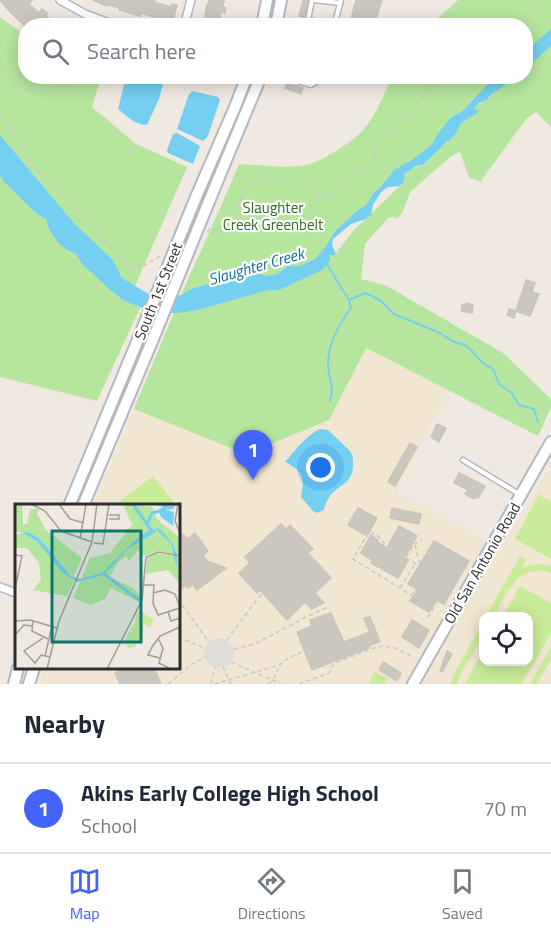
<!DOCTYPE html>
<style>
:root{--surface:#fff;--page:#f6f6f7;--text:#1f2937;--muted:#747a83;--line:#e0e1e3;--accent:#4264fb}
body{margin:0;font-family:"Titillium Web",sans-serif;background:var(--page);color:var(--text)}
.controls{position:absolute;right:18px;bottom:18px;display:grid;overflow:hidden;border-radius:12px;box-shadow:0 3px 15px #0003}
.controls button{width:54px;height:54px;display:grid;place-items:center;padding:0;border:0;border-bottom:2px solid var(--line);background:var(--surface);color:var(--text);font:30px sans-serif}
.you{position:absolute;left:321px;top:468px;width:21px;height:21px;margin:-15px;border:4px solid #fff;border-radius:50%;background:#1a73e8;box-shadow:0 0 0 9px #1a73e833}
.badge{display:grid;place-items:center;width:39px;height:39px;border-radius:50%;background:var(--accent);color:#fff;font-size:20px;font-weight:700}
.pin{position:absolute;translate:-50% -50px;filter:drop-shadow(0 2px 3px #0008)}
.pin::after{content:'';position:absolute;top:32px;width:21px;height:18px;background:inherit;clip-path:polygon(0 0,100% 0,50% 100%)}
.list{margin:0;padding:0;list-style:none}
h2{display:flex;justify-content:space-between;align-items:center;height:78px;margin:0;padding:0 24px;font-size:26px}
h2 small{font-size:20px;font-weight:400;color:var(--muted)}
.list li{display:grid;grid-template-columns:39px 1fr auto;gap:18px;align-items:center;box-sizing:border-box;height:90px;padding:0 24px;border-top:2px solid var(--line)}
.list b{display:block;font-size:22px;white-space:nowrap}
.list p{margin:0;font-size:20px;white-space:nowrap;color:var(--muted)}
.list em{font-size:20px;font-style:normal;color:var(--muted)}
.icon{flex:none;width:33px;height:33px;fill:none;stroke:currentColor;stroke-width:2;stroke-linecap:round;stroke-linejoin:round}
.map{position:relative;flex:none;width:551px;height:684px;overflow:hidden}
.search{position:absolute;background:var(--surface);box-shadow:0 3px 15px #0003;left:18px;right:18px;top:18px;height:66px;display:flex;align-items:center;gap:15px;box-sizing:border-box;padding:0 21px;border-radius:24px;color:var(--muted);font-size:22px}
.sheet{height:168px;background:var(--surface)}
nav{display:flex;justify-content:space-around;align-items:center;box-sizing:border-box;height:84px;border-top:2px solid var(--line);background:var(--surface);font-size:16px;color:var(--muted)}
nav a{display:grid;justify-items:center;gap:3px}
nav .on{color:var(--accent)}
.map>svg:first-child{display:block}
.education{fill:#f0e6d1;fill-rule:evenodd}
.green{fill:#b6e59e}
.pitch{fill:#c9ec9a}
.plaza{fill:#dfdcd8}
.water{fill:#75cff0}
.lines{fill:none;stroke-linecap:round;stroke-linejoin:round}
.stream{stroke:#75cff0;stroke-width:2}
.building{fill:#cbc7bf;stroke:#cbc5ba;stroke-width:1.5}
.lane-casing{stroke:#b4b7c1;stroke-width:7}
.street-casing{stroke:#b4b7c1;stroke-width:10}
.secondary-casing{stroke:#b4b7c1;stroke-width:14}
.path{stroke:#c9c9c9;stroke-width:1.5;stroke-dasharray:4.5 3;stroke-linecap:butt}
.lane{stroke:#fff;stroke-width:4}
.street{stroke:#fff;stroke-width:7}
.secondary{stroke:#fff;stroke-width:10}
.secondary-bridge-casing{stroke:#b4b7c1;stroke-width:14;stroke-linecap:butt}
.secondary-bridge{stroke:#fff;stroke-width:10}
.labels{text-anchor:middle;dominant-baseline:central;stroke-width:4.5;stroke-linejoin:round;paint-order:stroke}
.park-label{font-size:15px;fill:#2c6e1b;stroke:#fff}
.street-label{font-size:15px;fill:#2e2e2e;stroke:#fff}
.water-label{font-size:16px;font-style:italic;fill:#0d6fa3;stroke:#fff}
.inset-river{fill:none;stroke:#75cff0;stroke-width:3}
.inset-road{fill:none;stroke:#a29e99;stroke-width:1.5}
.view{fill:#0f766e;fill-opacity:0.15;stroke:#0f766e;stroke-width:3}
.inset-edge{fill:none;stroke:#2e2e2e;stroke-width:3}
</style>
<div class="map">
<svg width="551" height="684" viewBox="0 0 551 684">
<rect width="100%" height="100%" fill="#efe9e1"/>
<!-- education -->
<path class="education" d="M257 293 449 390 396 493 501 548 551 466V684H40L43 668H178V506L93 505 174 313 198 310ZM484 616H528V662H484Z"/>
<!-- green -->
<g class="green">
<path d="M458 0H551V127L536 112 526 119 480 182 469 177 460 152 451 156 410 192 403 211 398 218 389 217 365 244 361 279 385 285 503 353 551 399V407L538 436 366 348 329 420 246 454 134 409 174 313 198 310 269 290H279L330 254 335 255 352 232 403 183C404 172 413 167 424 165L457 132 461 123 479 110H476L474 108C479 103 483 103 487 100 494 95 498 84 502 77L491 81 462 111 450 118 437 135 432 144 413 159 394 170 379 189 375 191 366 205 358 210 335 231 326 246 315 259 299 266H287L277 274 265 276 256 271H249L191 289 181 295 222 204 239 164C259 165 294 170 313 163 325 159 355 140 363 130 375 117 385 93 392 77L526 76V26L430 25Z"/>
<path d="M0 17 25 35 26 76H89L100 80 92 107 136 144 187 167 135 286 122 278 113 260 75 224 0 135Z"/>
<path d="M0 176 5 183 37 214 46 219 49 229 67 250 76 254 82 264 110 290 123 300 133 303 140 308 97 401 0 377Z"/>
</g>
<!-- pitch -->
<g class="pitch">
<path d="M153 476 176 505H115Z"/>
<path d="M539 494 551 501V559L515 539Z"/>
<path d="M520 556 526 559 522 567C532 564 541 563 551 566V573C518 562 507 593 494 616H486Z"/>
<path d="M520 586 551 603V633L522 684H465L483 651 484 662H528V616H503Z"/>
<path d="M483 622V635L460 676 457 684H450L455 672Z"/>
<path d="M551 646V659L537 684H530Z"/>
<path d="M375 672 388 679 385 684H368Z"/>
</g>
<!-- plaza -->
<circle class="plaza" cx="219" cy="653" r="15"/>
<!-- water -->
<g class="water">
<path d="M551 29V46L526 68V51Z"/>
<path d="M161 76 164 80 159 99 147 125C135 125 127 116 118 109L126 77Z"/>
<path d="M502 77H516L492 94 487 100 479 103 474 108 476 110 480 111 461 123 457 132 449 141H447L441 148 423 165 416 166 405 174 403 183 400 186 388 187 381 192 373 205 371 215 366 219 351 224 333 239 332 245 336 254 335 255H330V261L322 270 279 290H269L198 310 178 313H154L123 300 110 290 82 264 76 254 67 250 59 244 49 229 46 219 37 214 5 183 0 176V135L75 224 113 260 122 278 152 296H174L181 295 191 289 249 271H256L265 276 277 274 287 266H299L315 259 326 246 335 231 358 210 366 205 375 191 379 189 394 170 413 159 432 144 437 135 450 118 462 111 491 81Z"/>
<path d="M193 91 218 97 220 100 208 136 203 141 177 129 189 94Z"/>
<path d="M177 133 200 146 193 164 168 153 167 150 173 134Z"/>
<path d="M320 429 328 430 349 450C353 455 353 458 353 463 354 486 335 484 327 501 326 502 324 509 324 510L317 513 313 511 301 497C304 479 305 472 285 462 295 451 306 435 320 429Z"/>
</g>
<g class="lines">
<!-- stream -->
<g class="stream">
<path d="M326 263 349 300 365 293 380 300 394 314 440 333 452 341 467 346 484 364 493 369 499 384 512 393 519 405 534 409 538 422"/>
<path d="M330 401C335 383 328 379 328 364 328 343 339 324 351 308L349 300"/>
</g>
</g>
<!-- building -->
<g class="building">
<path d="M0 0H32L29 4 39 13 42 9 48 13 46 16 57 24 60 19 73 26H25L11 13Z"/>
<path d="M93 0H155L154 2 171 7 172 4 177 5 172 24 169 23 168 25 162 23V21L157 18 141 13 140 16 119 10 120 8 108 5 107 6Z"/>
<path d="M209 0H224L223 7 226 8 225 13 221 12 219 26H203L207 4H209Z"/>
<path d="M303 0H308L304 17 299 16Z"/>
<path d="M356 0H382L374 26H349Z"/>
<path d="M287 83 303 88 301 94 285 88Z"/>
<path d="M526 280 535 283 532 292 539 294 530 316 516 311 514 318 507 315 509 309 516 311Z"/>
<path d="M466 303 473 305 472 313 461 311 462 305H466Z"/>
<path d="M437 424 446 428 439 442 431 437Z"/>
<path d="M410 443 417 447 395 486 388 482Z"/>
<path d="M459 473 485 486 478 498 475 497 474 499 465 494 468 490 454 483Z"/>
<path d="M358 508 377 518 367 536 348 525Z"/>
<path d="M392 508 421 514 419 524 390 518Z"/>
<path d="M281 524 286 529 290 525 313 549 308 553 331 578 315 593 324 603 312 609 305 602 287 620 260 590 257 593 239 573 250 563 245 557Z"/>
<path d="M399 526 417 536 404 558 408 561 398 578 371 563 372 560 361 553 371 535 378 540 377 542 387 548Z"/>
<path d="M195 533 208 551 203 556 207 561 226 568 197 590 193 585 188 588 186 585 178 591V536L182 534 187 539Z"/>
<path d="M434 541 469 561 444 604 437 600 429 612 410 601 418 589 408 584Z"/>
<path d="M331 613 344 642 370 632 364 618 370 617 380 641 369 646V648L312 670 297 632 312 626 310 620Z"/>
<path d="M412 620 429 630 419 648 402 637Z"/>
<path d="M447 651 452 654 442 672 440 671Z"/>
<path d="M383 662 401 673 397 681 379 670Z"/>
<path d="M118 668H154L161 684H120L115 673 120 671Z"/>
</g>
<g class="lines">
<defs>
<g id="lane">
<path d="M312 0 308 20 332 26"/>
<path d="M314 0 340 3"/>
<path d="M334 26 341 0"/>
<path d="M281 76 311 85 318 81 321 76"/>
<path d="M463 460 519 494"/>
</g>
<g id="street">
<path d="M60 0 85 14 117 26"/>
<path d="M184 26 191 0"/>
<path d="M0 587 16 593"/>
</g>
<g id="secondary">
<path d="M262 26 267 0"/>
<path d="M276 26 281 0"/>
<path d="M196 197 235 107 247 76"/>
<path d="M210 199 261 76"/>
<path d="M69 506 139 337"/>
<path d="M83 506 153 339"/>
<path d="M14 684 18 668"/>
<path d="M29 684 34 668"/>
<path d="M413 684 551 442"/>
</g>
</defs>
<!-- lane casing -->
<use href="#lane" class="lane-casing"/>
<!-- street casing -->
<use href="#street" class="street-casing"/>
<!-- secondary casing -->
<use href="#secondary" class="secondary-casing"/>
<!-- path -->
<g class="path">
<path d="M516 26C524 18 535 11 536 0"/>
<path d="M0 63C4 69 8 77 14 82 34 100 61 84 83 81 89 80 96 81 102 81L104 76"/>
<path d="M0 113 20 141 30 161 48 181 92 223 124 264 138 269 162 255"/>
<path d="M207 232 211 228 225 233 234 229C236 219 238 200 243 192 253 177 279 175 296 181 305 184 312 190 320 195 334 192 341 182 353 174 359 171 366 169 372 167L377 145 410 112 435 84 447 76"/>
<path d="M415 545 421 567"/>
<path d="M406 557 414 544 422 540"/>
<path d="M400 588 415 564"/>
<path d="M178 599 209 642"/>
<path d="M428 618 436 603 415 590 411 595 353 559 369 531 378 536 388 548 445 580"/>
<path d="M178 637 205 648"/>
<path d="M227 640 262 593"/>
<path d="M234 649 255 644 308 616 326 608 328 606"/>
<path d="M231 662 281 684"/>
<path d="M223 667 231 684"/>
<path d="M168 684 192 664 205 657"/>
<path d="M211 684 215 667"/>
<path d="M214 684 280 665 287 659 304 651"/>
<path d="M268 684 273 680 280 665"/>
<path d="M299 684 329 673 332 666 338 662 376 647 384 646 395 648 413 657"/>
</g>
<!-- lane -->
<use href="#lane" class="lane"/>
<!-- street -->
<use href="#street" class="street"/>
<!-- secondary -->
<use href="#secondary" class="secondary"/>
<defs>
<g id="secondary-bridge">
<path d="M139 337 196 197"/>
<path d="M153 339 210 199"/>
</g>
</defs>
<!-- secondary-bridge casing -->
<use href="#secondary-bridge" class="secondary-bridge-casing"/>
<!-- secondary-bridge -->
<use href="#secondary-bridge" class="secondary-bridge"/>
</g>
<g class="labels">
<!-- park labels -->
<g class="park-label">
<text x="273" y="207">Slaughter<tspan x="273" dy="17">Creek Greenbelt</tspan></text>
</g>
<!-- street labels -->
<g class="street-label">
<text transform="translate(158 291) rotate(-68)">South 1st Street</text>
<text transform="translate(482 563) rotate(-60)">Old San Antonio Road</text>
</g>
<!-- water labels -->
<g class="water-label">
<text transform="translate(256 266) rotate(-16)">Slaughter Creek</text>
</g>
</g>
<!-- overview -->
<g transform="translate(15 504)">
<rect width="165" height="165" fill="#efe9e1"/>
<path d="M0 0H7L8 20H12L15 5H24L22 10 31 26 67 54 58 74 25 35 13 29 0 28ZM108 0 137 3 142 15 165 34V51L144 47 129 52 123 46 114 57 111 52 103 58 95 73 118 84 126 92 124 98 96 84 90 95 76 101 58 94 65 78 91 68 118 41 87 69 66 75 75 54 95 49 117 21ZM10 30 23 38 59 77 52 92 18 86 26 76 24 59 12 44H0V31ZM140 49 165 53V80L153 66 131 70 132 53Z" fill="#b6e59e"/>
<path d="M124 107 139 116 135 123 128 119 129 128 120 143 114 145 109 138 121 117 126 119 120 115Z" fill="#c9ec9a"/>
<path d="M141 0H161L158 5 151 6 159 8 158 22 146 13 143 6 148 3ZM143 24 149 29 158 41 162 51V62L165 65 161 61 156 40 140 24 141 28 114 44 89 71 62 78 46 67 23 38 10 30 0 31 13 28 25 35 56 72 65 75 87 69 125 32 135 26Z" fill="#75cff0"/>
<path class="inset-river" d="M118 0 136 26M133 19 137 9 144 7M89 70 124 96"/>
<path class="inset-road" d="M16 0 30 7 46 27 77 38M44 0 55 15 69 19M163 0 160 17 165 29M94 15H104V11H94M65 35 71 0M79 39 88 40 94 0M0 51 7 52 0 85M129 81H139L138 99 143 111 165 104M138 89 150 86 160 90 165 103M153 108 156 117 165 114M18 116 17 127 33 135M0 117 15 116 42 124M0 131 9 121 17 122M28 134 9 147 20 159 26 151 35 153M143 134 148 144 144 159 156 165M30 152 36 126M145 154 133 151 137 143 145 132 165 123M32 165 44 117 77 38 82 0M92 165 127 96 131 53 144 48 165 52"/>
<path class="view" d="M37 27H126V138H37Z"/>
<rect width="165" height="165" class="inset-edge"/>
</g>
</svg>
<div class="controls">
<button><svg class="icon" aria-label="locate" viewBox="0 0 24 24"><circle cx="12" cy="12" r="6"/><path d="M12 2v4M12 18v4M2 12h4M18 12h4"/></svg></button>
</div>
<div class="you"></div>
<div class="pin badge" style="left:253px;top:480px">1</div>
<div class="search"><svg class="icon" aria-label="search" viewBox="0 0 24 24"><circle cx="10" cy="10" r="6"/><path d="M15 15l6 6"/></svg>Search here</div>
</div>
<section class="sheet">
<h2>Nearby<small></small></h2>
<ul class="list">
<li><span class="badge">1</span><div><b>Akins Early College High School</b><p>School</p></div><em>70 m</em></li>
</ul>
</section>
<nav>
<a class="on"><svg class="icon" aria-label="map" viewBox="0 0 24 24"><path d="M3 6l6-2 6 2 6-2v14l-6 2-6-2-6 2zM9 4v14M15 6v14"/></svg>Map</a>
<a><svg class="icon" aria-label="directions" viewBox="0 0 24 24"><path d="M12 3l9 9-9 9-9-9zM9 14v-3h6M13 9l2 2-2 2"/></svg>Directions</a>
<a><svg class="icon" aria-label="saved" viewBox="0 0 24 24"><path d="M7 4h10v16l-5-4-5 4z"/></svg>Saved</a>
</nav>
